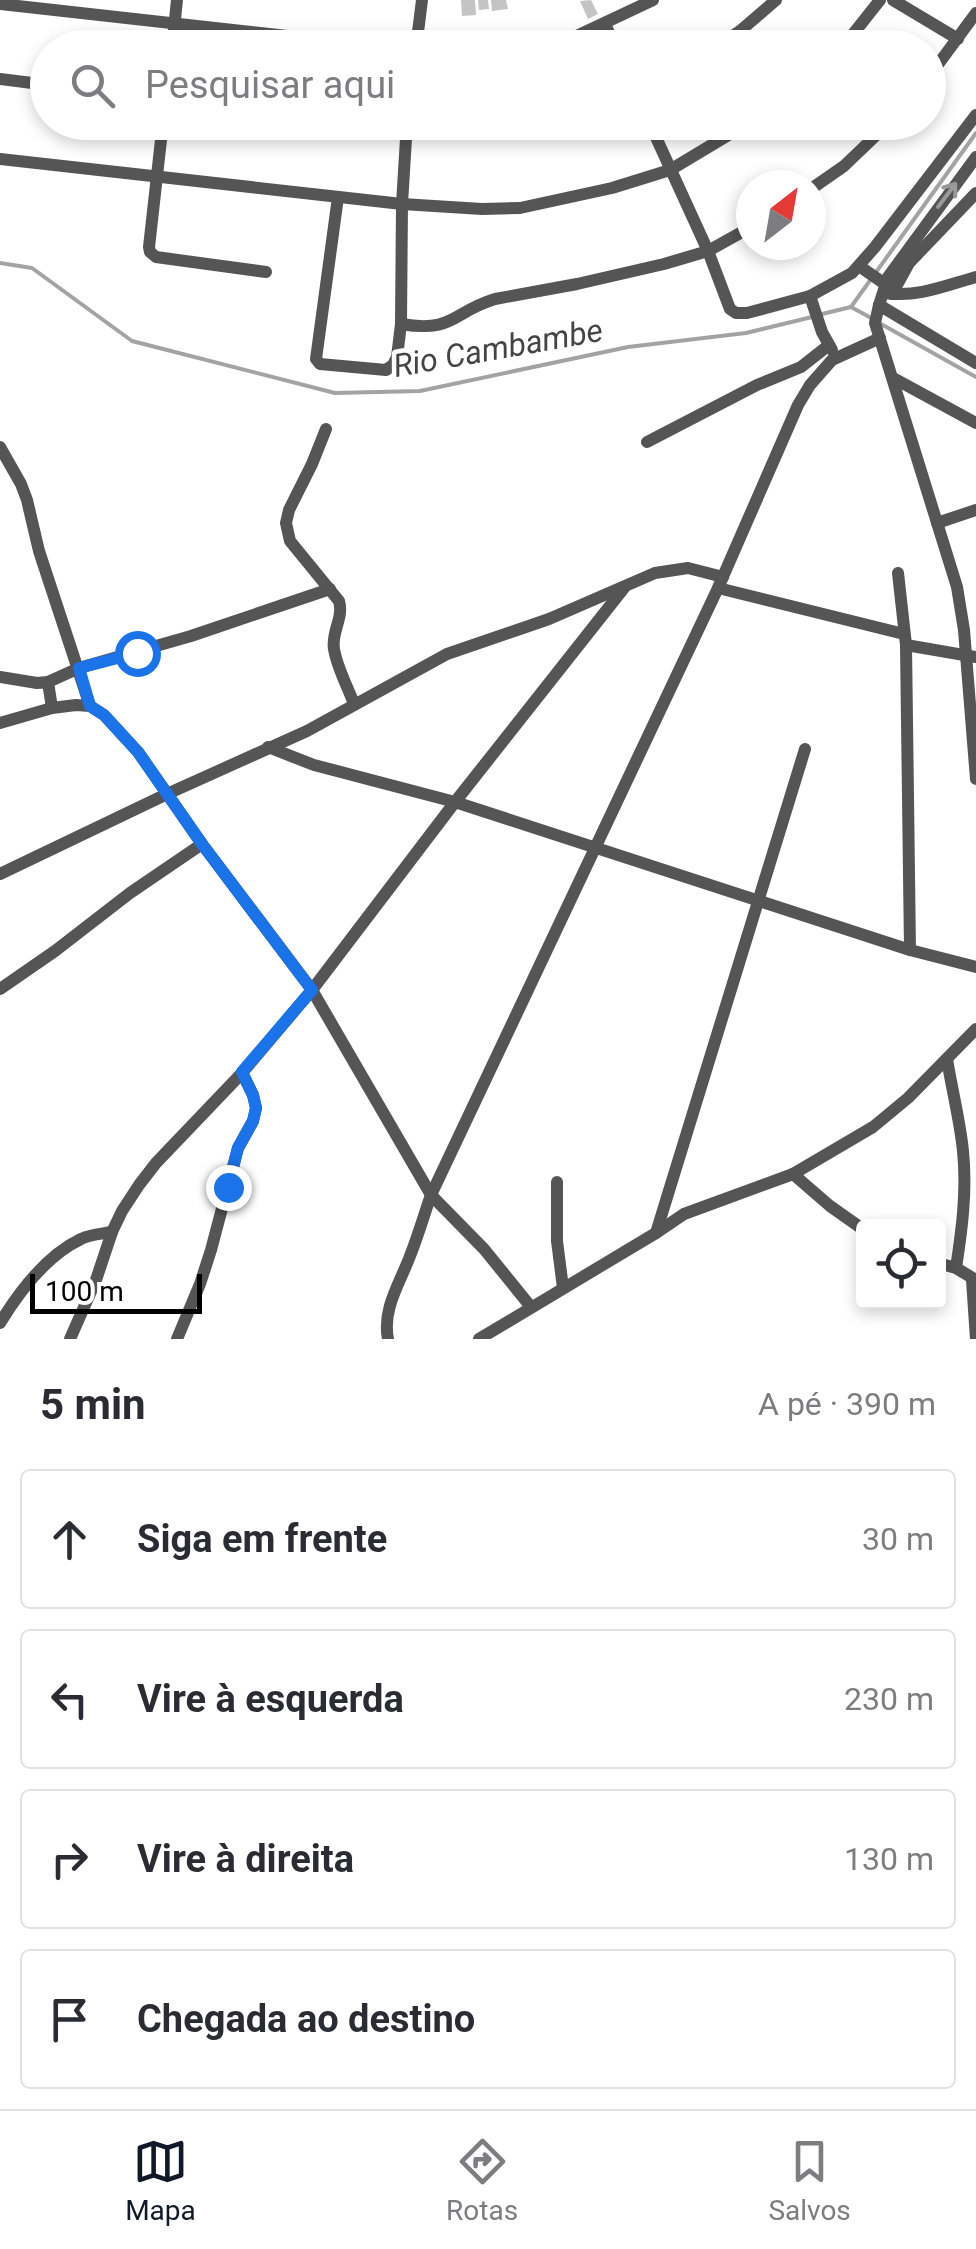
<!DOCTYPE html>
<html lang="pt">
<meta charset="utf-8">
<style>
:root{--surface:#fff;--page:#f2f2f3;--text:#2b2b33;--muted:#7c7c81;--line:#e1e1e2;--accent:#111827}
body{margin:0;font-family:Roboto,sans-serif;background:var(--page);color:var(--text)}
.controls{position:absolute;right:30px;bottom:30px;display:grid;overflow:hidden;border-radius:10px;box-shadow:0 5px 15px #0003}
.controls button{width:90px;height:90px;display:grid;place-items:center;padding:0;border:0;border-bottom:2px solid var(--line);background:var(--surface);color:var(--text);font:50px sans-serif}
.compass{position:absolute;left:736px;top:170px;width:90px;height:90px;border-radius:50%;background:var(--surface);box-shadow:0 5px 15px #0003;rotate:31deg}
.scale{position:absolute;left:30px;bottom:25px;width:172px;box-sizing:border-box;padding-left:10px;border:5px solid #000;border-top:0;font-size:28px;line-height:35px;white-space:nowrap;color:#000;-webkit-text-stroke:8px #fff;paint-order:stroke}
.stop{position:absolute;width:30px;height:30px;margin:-22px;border:8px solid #1a73e8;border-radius:50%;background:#fff}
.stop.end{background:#1a73e8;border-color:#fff;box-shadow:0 2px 10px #0008}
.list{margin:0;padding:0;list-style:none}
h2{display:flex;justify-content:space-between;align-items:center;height:130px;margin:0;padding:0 40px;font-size:42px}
h2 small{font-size:32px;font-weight:400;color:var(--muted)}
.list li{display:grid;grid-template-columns:65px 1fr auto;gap:30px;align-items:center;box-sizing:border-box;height:140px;margin:0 20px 20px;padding:0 20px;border:2px solid var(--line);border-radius:10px}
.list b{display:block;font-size:38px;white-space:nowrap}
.list em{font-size:32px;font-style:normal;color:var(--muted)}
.icon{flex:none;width:55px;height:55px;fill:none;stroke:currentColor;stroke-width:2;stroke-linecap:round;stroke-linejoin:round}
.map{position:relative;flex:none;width:976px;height:1339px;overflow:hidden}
.search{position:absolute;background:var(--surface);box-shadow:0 5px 15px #0003;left:30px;right:30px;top:30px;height:110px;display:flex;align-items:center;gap:25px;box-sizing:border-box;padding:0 35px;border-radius:55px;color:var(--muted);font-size:38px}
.sheet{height:770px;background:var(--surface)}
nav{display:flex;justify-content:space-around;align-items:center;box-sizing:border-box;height:140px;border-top:2px solid var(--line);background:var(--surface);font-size:28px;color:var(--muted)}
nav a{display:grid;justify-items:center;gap:5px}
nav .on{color:var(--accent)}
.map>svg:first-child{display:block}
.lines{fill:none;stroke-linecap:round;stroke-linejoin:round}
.stream{stroke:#a3a3a3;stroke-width:4}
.building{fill:#c4c4c4}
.minor{stroke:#555;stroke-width:12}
.oneway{stroke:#999}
.route{stroke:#1a73e8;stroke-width:12}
.labels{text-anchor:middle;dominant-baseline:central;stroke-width:9;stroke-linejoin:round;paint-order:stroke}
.water-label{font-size:32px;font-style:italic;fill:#444;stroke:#fff}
</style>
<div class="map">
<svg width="976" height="1339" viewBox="0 0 976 1339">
<rect width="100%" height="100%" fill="#fff"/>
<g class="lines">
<!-- stream -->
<g class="stream">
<path d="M0 263 32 268 132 341 335 393 420 391 628 347 746 333 812 317"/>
<path d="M851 307 976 133"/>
<path d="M851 307 873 319"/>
<path d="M822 314 851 307"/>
<path d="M881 324 976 377"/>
</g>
</g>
<!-- building -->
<g class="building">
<path d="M461 0H475L476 15 462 16Z"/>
<path d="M478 0H488L489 9 479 10Z"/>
<path d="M491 0H506L508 9 492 11Z"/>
<path d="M591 0 598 14 588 19 580 1Z"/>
</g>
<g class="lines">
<!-- minor -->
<g class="minor">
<path d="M893 0 958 39"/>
<path d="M0 4 396 48"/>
<path d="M605 24 616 48"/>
<path d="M172 48 177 0"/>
<path d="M416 48 422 0"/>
<path d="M526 48 566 41 653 0"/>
<path d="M715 48 740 31 776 0"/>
<path d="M842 48 880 0"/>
<path d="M928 78 976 13"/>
<path d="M0 79 48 85"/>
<path d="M163 122 149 247 150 252 156 257 266 272"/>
<path d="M359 122C423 131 486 132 550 122"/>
<path d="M649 122 708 251 730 309 736 313H747L810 296 852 273 875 247 976 115"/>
<path d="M976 157 888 277 879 305 976 363"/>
<path d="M0 159 402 204 482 209 520 208 612 188 670 170 750 122"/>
<path d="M811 189 844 166 890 122"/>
<path d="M338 197 316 359 320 364 386 370 393 365 397 357 401 324 402 204 407 122"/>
<path d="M859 266 885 284"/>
<path d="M886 293C917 298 947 285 976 277"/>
<path d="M892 294 909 263 976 193"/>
<path d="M810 296 822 332 832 350"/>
<path d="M879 305 875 323 957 587 964 630 976 779"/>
<path d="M401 324C454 333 452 312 495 299L577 284 664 264 708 251 751 227"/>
<path d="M895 379 976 423"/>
<path d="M326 429 312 464 289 510 286 523 290 541 339 601C344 618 331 632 334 649 337 668 348 687 354 704"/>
<path d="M647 442 757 385 801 367 829 345"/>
<path d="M0 447 21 484 27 500 39 551 90 706"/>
<path d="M937 523 976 510"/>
<path d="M898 573 906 645 910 950"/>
<path d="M718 588 904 634"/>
<path d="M906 645 976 657"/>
<path d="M0 677 37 683 48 682 52 708 76 705 90 706 104 715 138 752 202 844 312 990 431 1195 484 1249 531 1307"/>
<path d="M48 682 79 668 191 636 330 589"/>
<path d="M0 723 52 708"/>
<path d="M268 747 314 765 455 802 910 950 976 967"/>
<path d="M0 874 167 794 307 731 447 654 549 619 655 573 688 568 723 577"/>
<path d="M0 989 55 951 130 893 202 844"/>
<path d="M947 1059C952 1090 960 1121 963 1151 967 1191 962 1229 956 1268"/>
<path d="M793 1174 830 1206 864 1230"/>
<path d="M557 1182V1241L563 1288"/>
<path d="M656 1233 805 749"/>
<path d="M938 1263 956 1268 976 1280"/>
<path d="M972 1280 976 1339"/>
<path d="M0 1323C19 1292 47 1255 81 1239 91 1234 102 1234 112 1232"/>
<path d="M70 1339 96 1280 112 1232 122 1211 139 1185 156 1163 242 1073 312 990 455 802 624 588"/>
<path d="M177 1339 200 1284 211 1250 238 1148 253 1121 256 1108 253 1095 242 1073"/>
<path d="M388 1339C382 1309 400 1283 410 1256 418 1236 424 1215 431 1195L718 588 798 405 810 385 832 360 880 338"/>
<path d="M479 1339 656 1233 684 1214 793 1174 873 1127 908 1098 976 1029"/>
</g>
</g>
<!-- one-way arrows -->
<defs><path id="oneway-shaft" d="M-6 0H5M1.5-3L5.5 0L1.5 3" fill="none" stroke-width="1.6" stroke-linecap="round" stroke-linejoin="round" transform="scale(2.5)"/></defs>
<use class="oneway" href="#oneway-shaft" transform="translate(947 195) rotate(-53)"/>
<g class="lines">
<!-- route -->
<path class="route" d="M137 653 79 668 90 706 104 715 138 752 202 844 312 990 242 1072 253 1095 256 1108 253 1121 238 1148 228 1187"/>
</g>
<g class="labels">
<!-- water labels -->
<g class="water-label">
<text transform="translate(498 348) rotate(-10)">Rio Cambambe</text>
</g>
</g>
</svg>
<div class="controls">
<button><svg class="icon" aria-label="locate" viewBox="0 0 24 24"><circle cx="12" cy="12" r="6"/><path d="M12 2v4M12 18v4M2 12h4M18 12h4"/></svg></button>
</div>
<svg class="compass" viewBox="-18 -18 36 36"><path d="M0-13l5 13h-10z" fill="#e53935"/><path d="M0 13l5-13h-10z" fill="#7c7c81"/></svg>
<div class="scale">100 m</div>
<div class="stop" style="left:137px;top:653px"></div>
<div class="stop end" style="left:228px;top:1187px"></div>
<div class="search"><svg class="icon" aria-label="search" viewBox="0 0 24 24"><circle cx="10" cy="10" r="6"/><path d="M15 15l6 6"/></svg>Pesquisar aqui</div>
</div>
<section class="sheet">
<h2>5 min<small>A pé · 390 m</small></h2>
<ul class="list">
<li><svg class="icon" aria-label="ahead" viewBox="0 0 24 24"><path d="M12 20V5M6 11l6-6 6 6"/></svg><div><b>Siga em frente</b></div><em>30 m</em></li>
<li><svg class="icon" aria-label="left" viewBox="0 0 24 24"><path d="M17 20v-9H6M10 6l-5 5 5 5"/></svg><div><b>Vire à esquerda</b></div><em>230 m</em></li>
<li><svg class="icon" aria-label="right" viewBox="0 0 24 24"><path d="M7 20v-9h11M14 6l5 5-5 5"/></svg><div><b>Vire à direita</b></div><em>130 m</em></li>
<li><svg class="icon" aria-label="arrive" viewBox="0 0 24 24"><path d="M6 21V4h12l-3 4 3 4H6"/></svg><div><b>Chegada ao destino</b></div></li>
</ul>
</section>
<nav>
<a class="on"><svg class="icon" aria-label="map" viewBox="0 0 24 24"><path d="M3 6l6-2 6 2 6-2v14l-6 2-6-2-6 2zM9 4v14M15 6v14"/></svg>Mapa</a>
<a><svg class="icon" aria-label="directions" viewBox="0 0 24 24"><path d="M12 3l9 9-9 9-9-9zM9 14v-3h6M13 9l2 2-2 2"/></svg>Rotas</a>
<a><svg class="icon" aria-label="saved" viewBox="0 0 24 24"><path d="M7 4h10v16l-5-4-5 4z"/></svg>Salvos</a>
</nav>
